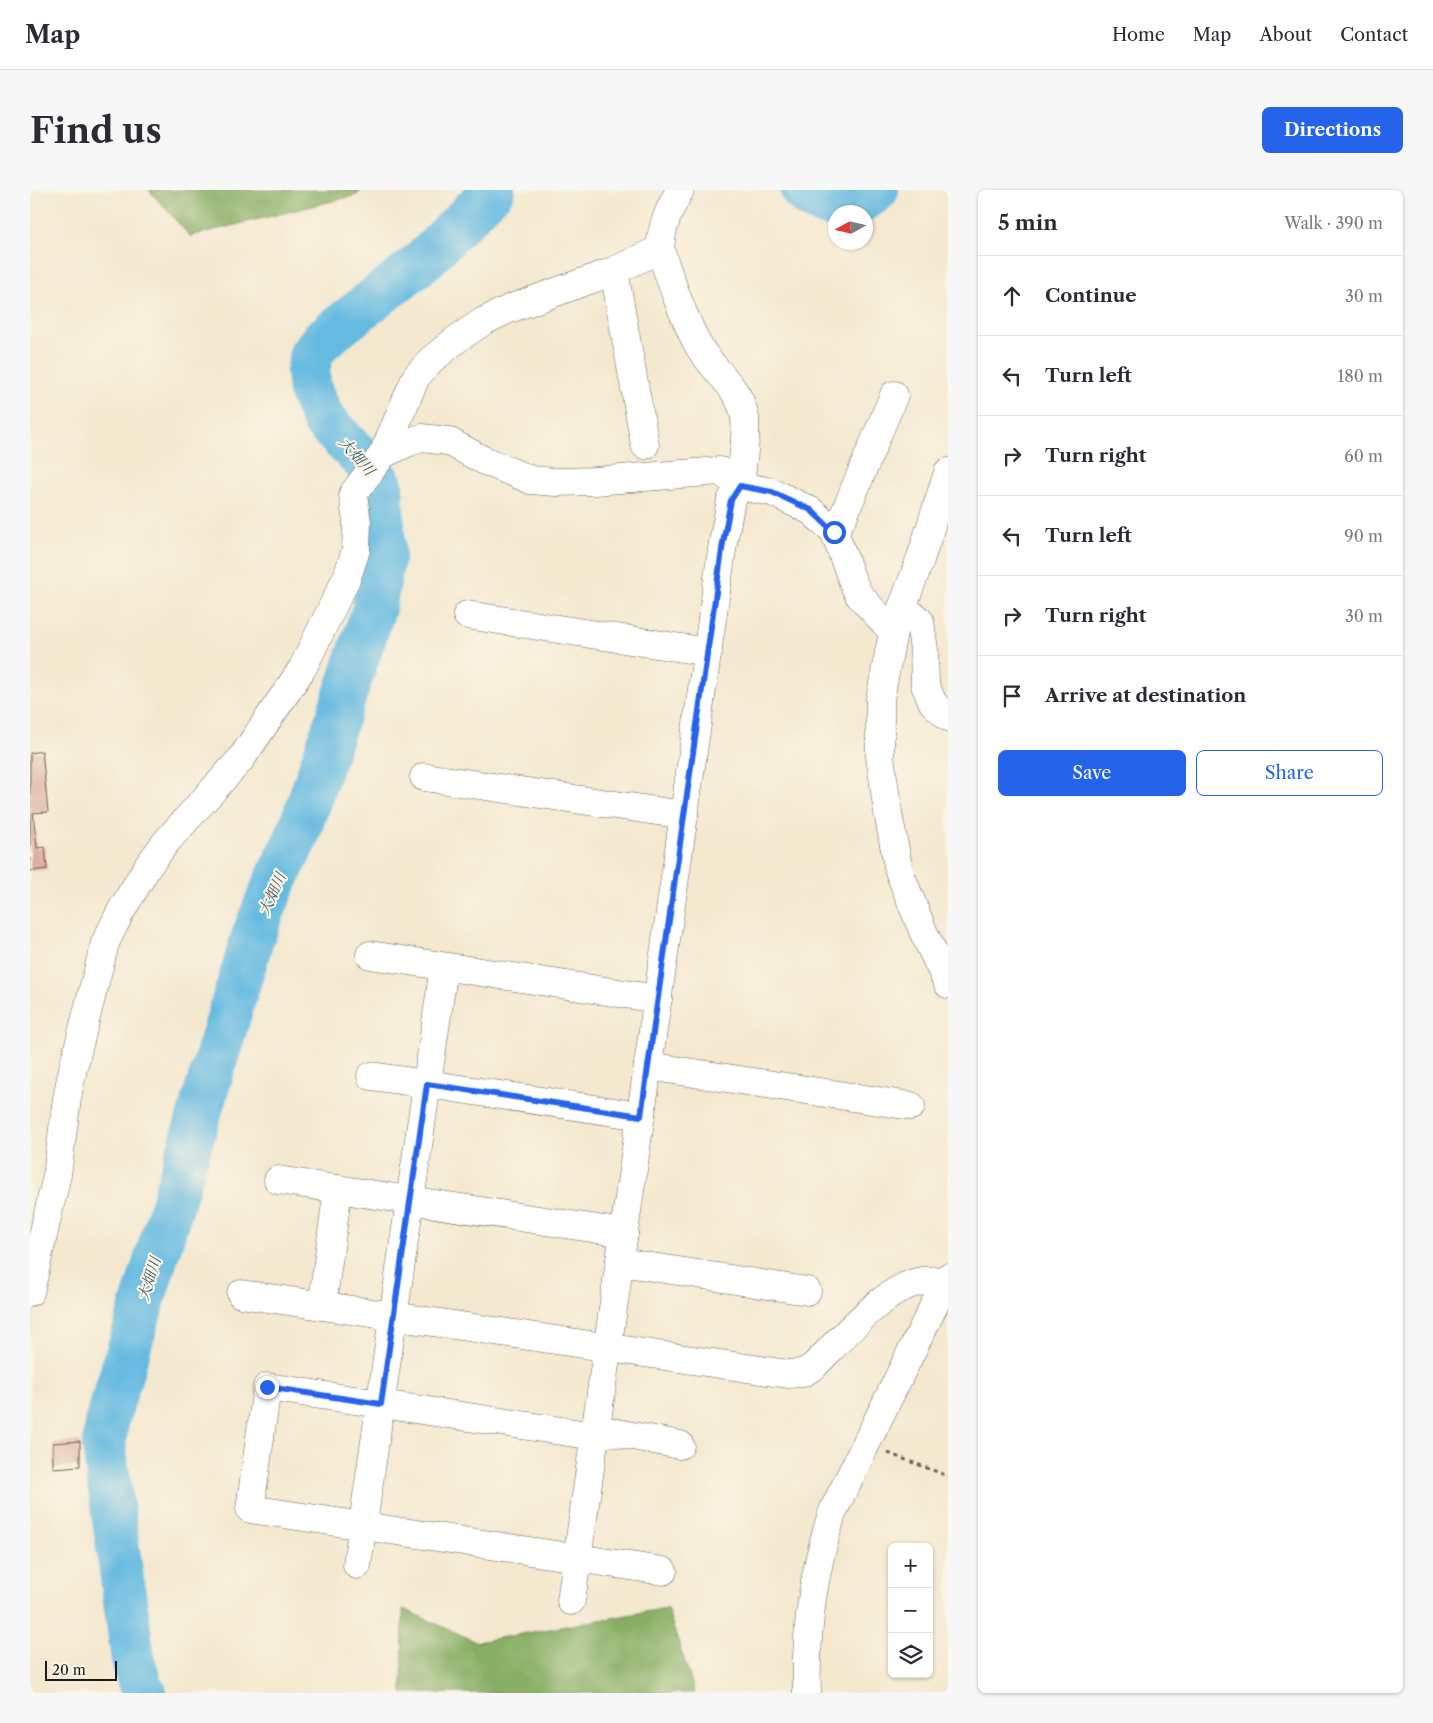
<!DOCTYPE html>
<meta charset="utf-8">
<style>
:root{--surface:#fff;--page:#f7f7f7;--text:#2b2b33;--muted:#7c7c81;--line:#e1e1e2;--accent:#2563eb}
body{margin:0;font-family:"Libre Caslon Text","Noto Serif JP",serif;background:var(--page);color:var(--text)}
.controls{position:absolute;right:15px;bottom:15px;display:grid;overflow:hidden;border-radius:8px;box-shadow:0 1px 4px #0004}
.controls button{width:45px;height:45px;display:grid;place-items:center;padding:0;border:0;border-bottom:1px solid var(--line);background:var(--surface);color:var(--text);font:25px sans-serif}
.compass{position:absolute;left:798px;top:15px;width:45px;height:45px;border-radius:50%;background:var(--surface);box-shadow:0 1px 4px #0004;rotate:262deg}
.scale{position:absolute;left:15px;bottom:12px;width:72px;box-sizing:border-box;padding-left:5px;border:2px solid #1c1c1c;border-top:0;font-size:14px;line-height:18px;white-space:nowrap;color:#1c1c1c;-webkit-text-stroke:4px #fcf5e5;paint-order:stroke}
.stop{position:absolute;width:15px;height:15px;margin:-11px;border:4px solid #2563eb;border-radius:50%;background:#fff}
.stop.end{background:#2563eb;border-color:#fff;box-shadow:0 1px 5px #0008}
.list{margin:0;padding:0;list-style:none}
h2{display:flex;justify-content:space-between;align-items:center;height:65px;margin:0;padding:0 20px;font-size:21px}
h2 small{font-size:16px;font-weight:400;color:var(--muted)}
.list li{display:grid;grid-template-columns:32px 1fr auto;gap:15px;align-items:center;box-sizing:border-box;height:80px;padding:0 20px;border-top:1px solid var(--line)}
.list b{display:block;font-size:19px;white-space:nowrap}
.list em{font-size:16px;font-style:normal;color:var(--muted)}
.actions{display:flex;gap:10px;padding:15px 20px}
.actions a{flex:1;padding:11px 0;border:1px solid var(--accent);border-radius:8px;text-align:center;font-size:18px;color:var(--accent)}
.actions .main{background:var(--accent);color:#fff}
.icon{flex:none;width:28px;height:28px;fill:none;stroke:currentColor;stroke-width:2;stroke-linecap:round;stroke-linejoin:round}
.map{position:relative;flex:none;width:918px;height:1503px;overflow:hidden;border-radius:8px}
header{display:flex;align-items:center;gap:30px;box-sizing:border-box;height:70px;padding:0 25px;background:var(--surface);border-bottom:1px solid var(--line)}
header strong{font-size:24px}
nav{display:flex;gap:28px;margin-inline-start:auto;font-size:18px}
.intro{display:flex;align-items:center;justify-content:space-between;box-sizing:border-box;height:120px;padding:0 30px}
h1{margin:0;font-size:35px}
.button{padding:12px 22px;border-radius:8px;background:var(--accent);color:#fff;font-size:18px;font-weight:700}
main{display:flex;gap:30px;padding:0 30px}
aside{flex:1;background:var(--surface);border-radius:8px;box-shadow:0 1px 4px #0004}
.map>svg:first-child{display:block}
.forest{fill:#88af65;stroke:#526640}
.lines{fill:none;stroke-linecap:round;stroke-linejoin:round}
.river{stroke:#65bae1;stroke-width:44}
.building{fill:#dfb0a0}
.minor-casing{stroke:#68635b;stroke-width:29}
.path{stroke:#68635b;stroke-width:3;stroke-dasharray:4 4;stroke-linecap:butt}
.minor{stroke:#fff;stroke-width:28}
.route{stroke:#2563eb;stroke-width:6}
.labels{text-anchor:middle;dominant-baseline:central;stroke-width:4;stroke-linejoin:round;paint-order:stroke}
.water-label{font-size:15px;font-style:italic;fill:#395b6b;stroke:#fcf5e5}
</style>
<header>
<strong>Map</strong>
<nav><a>Home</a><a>Map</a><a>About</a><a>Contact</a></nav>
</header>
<div class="intro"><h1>Find us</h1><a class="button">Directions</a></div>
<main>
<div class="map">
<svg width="918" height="1503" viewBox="0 0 918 1503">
<rect width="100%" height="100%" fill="#fcf5e5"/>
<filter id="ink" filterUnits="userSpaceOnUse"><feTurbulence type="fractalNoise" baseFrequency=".02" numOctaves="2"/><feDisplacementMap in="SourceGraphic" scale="10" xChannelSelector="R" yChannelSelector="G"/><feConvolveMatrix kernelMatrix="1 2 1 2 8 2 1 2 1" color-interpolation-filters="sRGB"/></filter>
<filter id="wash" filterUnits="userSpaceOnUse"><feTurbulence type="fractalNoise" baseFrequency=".0096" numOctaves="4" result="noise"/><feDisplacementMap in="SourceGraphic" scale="20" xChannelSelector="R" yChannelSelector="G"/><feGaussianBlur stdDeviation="1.12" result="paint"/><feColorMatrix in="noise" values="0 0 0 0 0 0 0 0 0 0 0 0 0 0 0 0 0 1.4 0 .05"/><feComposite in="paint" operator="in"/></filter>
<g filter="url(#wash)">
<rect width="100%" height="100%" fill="#f4e8cf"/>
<!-- forest -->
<g class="forest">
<path d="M119 0H332L327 5 160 46Z"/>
<path d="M637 1418 665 1503H372L373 1419 447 1452Z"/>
</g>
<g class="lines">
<!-- river -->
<g class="river">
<path d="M772 0C795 22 823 20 847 0"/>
<path d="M115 1503 111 1498 103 1470 74 1255 77 1231 223 746 242 699 268 644 344 419 354 364 351 295 333 270 294 231 280 200 278 182 281 164 292 150 393 71 463 0"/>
</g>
</g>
<g id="blocks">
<!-- building -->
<g class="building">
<path d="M12 561 18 622 3 623 7 658 15 657 17 679 0 681V563Z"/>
<path d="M50 1251V1276L23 1278V1253Z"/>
</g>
</g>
</g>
<g filter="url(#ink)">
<use href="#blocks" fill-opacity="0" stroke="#68635b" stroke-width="1"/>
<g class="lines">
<defs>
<g id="minor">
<path d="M650 0C638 22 632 34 630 59L584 81 479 119 454 131 427 149 401 170 386 187 353 264 379 252 392 248 418 251 453 270 501 290 526 292 565 291 690 281 710 296"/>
<path d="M630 59C641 92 652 124 668 155 682 180 711 198 715 228 717 250 712 274 710 296"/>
<path d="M584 81 615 255"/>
<path d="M918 282 890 370 863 442 850 509V566L858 623 869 681 893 741 918 794"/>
<path d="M804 341 813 327 864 205"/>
<path d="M872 417 890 431 894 460 895 495 903 513 918 527"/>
<path d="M437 425 678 462"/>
<path d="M394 587 654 625"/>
<path d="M340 765 628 809"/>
<path d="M618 876 881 916"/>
<path d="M341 886 397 894 414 777"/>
<path d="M248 990 594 1043"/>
<path d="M590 1072 777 1101"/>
<path d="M0 1102 27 985 37 908 43 878 75 753 91 721 118 676 136 652 211 569 272 479 317 387 326 360 327 332 323 304 353 264"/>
<path d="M211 1104 758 1184 773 1183 784 1176C810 1150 857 1095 893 1091 901 1090 909 1091 917 1091"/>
<path d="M292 1116 308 999"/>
<path d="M327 1375 397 894 611 926"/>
<path d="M633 1381 220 1319 237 1197 565 1246 582 1242 650 1255"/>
<path d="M541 1411 693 353 701 310 710 296 742 302 781 321 804 341 822 390 829 405 863 442"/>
<path d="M777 1503C775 1440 783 1381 803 1321L918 1087"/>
</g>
</defs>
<!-- minor casing -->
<use href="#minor" class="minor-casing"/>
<!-- path -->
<path class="path" d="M858 1263 918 1286"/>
<!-- minor -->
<use href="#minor" class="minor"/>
</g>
</g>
<g class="lines" filter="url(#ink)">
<!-- route -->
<path class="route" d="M237 1197 351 1214 397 894 611 926 693 353 701 310 710 296 742 302 781 320 804 342"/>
</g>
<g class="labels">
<!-- water labels -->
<g class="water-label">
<text transform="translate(327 266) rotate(49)">大畑川</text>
<text transform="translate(242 704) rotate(-66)">大畑川</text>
<text transform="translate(119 1089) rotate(-73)">大畑川</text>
</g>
</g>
</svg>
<div class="controls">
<button>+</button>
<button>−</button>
<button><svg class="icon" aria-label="layers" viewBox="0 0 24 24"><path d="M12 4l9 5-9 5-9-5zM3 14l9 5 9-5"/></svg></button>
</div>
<svg class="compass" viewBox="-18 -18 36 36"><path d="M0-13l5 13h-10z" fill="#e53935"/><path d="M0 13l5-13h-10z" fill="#7c7c81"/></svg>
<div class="scale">20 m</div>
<div class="stop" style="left:804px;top:342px"></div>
<div class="stop end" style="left:237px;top:1197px"></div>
</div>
<aside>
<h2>5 min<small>Walk · 390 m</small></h2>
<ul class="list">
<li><svg class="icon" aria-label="ahead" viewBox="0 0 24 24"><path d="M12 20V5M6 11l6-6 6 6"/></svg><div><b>Continue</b></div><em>30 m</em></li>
<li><svg class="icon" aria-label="left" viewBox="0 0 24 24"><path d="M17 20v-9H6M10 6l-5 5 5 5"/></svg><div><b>Turn left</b></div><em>180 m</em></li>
<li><svg class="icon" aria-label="right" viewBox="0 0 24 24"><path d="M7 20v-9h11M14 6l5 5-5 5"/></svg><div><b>Turn right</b></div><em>60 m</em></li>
<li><svg class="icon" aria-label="left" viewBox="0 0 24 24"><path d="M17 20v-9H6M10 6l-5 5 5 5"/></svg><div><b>Turn left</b></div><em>90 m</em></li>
<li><svg class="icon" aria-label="right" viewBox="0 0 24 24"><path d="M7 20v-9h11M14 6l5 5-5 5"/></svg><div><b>Turn right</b></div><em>30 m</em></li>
<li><svg class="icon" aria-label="arrive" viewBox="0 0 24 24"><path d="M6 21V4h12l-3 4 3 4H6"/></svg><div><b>Arrive at destination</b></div></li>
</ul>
<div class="actions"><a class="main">Save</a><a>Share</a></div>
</aside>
</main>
